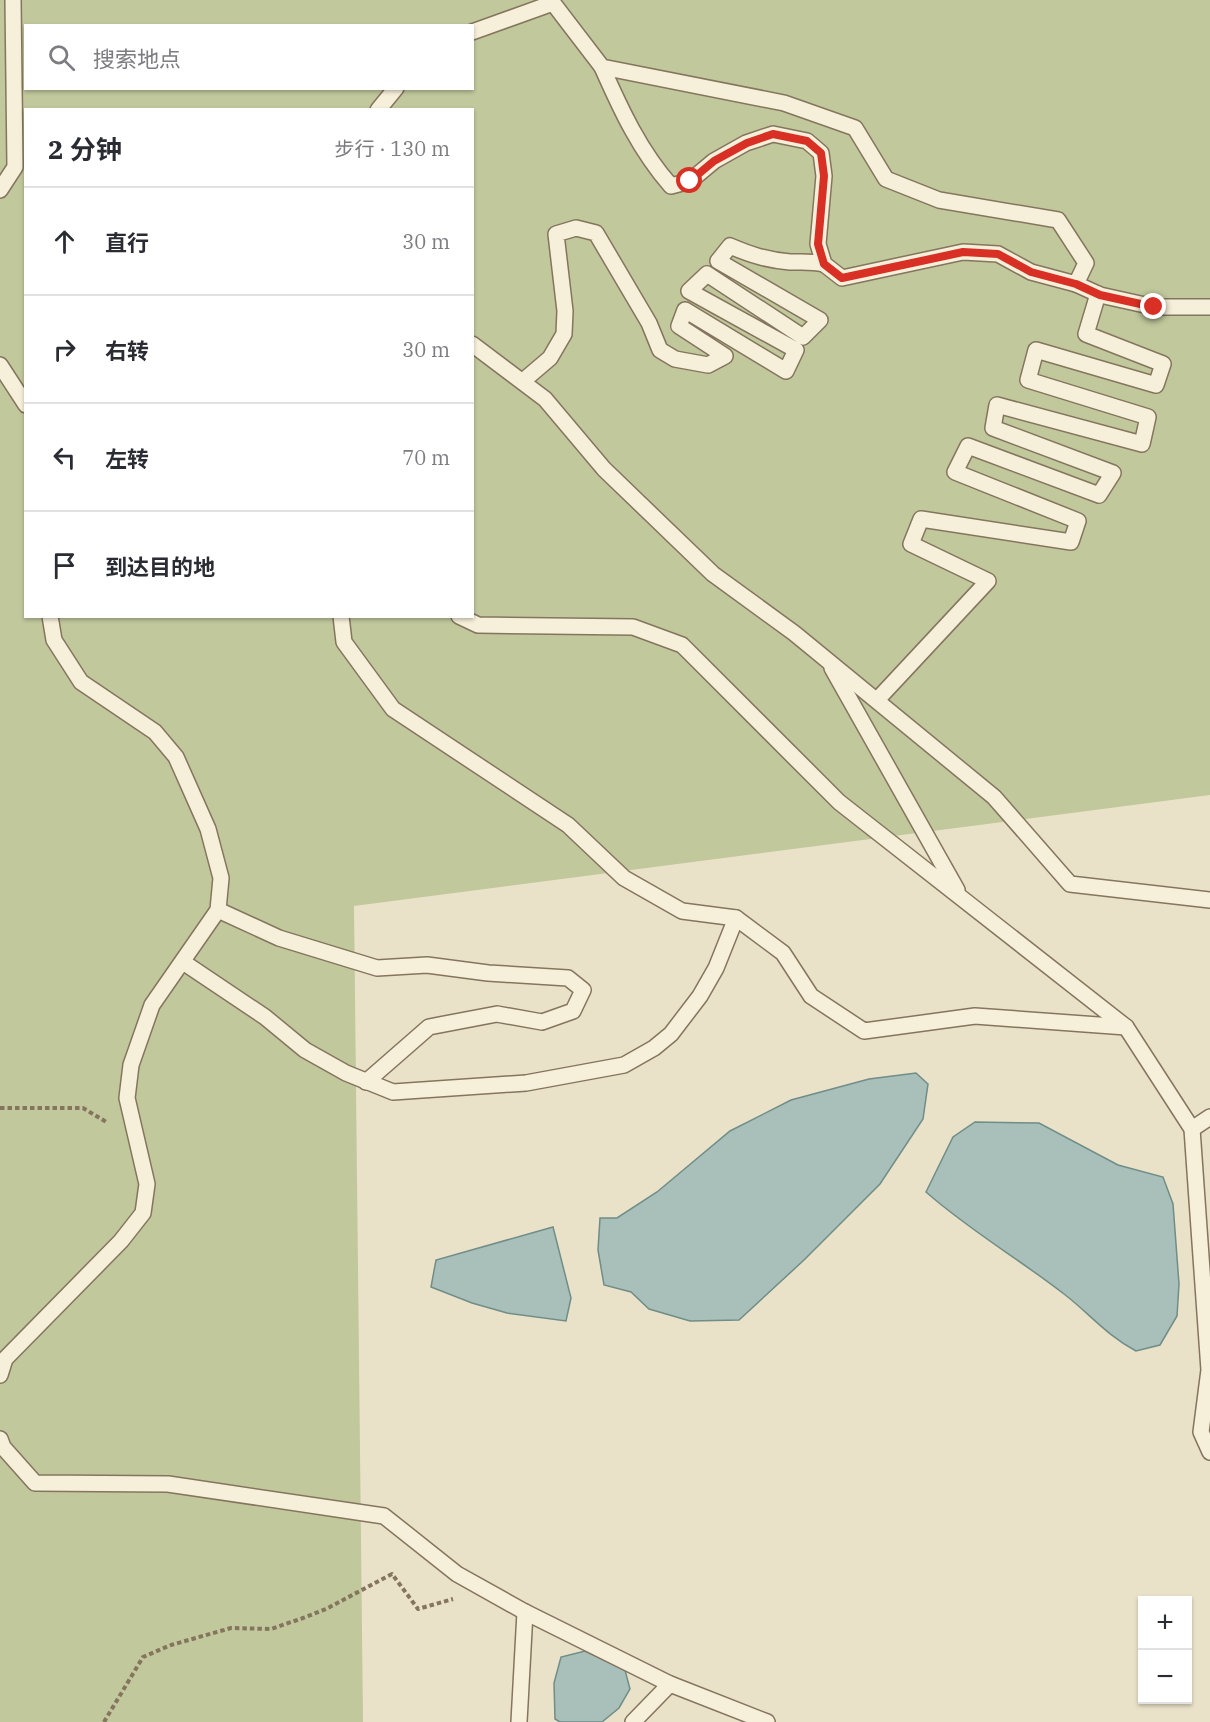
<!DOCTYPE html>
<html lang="zh">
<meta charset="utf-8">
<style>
:root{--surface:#fff;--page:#f7f7f7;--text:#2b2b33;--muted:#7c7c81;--line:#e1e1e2}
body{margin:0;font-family:"IBM Plex Serif","Noto Sans SC",serif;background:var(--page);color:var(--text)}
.controls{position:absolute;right:18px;bottom:18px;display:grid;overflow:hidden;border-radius:0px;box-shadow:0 2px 4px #0004}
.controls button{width:54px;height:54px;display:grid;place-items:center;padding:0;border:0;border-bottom:2px solid var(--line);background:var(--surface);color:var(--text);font:30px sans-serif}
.stop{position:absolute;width:18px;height:18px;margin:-14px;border:4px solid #d93025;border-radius:50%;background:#fff}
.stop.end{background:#d93025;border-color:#fff;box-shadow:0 2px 6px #0008}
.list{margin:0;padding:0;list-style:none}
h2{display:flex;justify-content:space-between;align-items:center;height:78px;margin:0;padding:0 24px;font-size:26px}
h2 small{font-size:20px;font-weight:400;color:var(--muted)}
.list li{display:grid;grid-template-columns:39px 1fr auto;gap:18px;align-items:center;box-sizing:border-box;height:108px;padding:0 24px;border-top:2px solid var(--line)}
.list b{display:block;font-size:22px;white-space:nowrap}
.list em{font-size:20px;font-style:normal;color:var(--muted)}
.icon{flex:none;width:33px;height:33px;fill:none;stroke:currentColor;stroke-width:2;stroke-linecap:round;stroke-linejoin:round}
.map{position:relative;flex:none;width:1210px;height:1722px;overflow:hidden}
.search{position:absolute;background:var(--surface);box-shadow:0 2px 4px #0004;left:24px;top:24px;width:450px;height:66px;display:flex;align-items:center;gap:15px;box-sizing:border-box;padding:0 21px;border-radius:0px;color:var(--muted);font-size:22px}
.panel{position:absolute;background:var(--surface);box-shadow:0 2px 4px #0004;left:24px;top:108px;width:450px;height:510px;border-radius:0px}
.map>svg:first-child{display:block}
.green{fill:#c0c89c;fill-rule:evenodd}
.water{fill:#a8bfba;stroke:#708d87;stroke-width:1.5}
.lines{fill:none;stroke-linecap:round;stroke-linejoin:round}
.service-casing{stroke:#85755e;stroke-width:18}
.path{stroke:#85755e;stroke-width:4;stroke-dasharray:4.5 3;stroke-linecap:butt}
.service{stroke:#f6efda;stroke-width:15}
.route{stroke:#d93025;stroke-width:8}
</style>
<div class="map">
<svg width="1210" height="1722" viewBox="0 0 1210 1722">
<rect width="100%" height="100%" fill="#eae2c8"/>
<!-- green -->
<path class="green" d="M0 0H1210V795L354 906 363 1722H0ZM26 26H472V88H26ZM26 110H472V616H26Z"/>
<!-- water -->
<g class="water">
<path d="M916 1073 928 1084 923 1119 880 1184 804 1260 739 1320 690 1321 649 1309 631 1292 604 1285 598 1250 600 1218H617L657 1192 730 1131 791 1100 869 1079Z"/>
<path d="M975 1122 1039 1123 1118 1165 1163 1177 1173 1204 1179 1284 1177 1316 1160 1345 1136 1351C1106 1335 1090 1314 1064 1294 1019 1259 969 1230 926 1192L953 1137Z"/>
<path d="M553 1227 571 1298 566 1321 507 1313 472 1303 431 1287 436 1260Z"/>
<path d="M585 1651 625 1670 630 1689 619 1708 602 1722H560L555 1719 554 1683 561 1657Z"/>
</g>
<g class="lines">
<defs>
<g id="service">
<path d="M552 0 553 3 602 67 784 103 855 128 886 179 939 200 1058 220 1086 263 1076 284"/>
<path d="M472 32 553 3"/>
<path d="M602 67C621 110 640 151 671 186L690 181 714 161 746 143 773 134 807 141 821 153 824 176 818 244 824 264 842 278 963 252 998 254 1031 272 1076 284 1100 295 1154 307H1210"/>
<path d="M378 110 396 88"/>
<path d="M0 190 15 167 13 0"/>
<path d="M472 344 545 399 604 469 713 574 794 633 994 797 1070 884 1210 900"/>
<path d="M0 365 26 405"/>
<path d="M523 381 550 358 564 334 565 311 556 234 576 228 596 233 649 323 660 350 675 359 708 365 725 356 679 326 685 310 786 371 796 350 689 291 707 274 803 337 820 320 718 261 730 246C751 255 767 260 790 262 802 262 813 261 824 264"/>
<path d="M341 616 344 642 393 709 568 825 624 878 682 911 736 918 783 953 811 996 864 1031 975 1016 1126 1027"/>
<path d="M459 616 478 625 633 627 682 645 839 802 1126 1027 1192 1129 1209 1370 1201 1432 1210 1452"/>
<path d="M832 668 957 890"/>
<path d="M877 700 988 581 911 544 921 519 1071 542 1078 521 955 472 968 446 1099 495 1113 473 993 428 997 405 1142 444 1148 417 1028 380 1036 350 1156 385 1163 364 1086 334 1098 294"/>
<path d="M218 910 279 938 377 968 427 965 488 973 568 978 583 990 573 1011 542 1022 497 1014 429 1027 366 1082"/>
<path d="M183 962 265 1017 305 1050 346 1073 393 1092 526 1083 624 1065 654 1048 671 1034 700 996 716 968 736 918"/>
<path d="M1192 1129 1210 1117"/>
<path d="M0 1375 5 1359 121 1241 143 1213 147 1184 127 1098 131 1065 152 1005 218 910 221 878 208 829 176 757 155 732 81 682 54 640 50 616"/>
<path d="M0 1439 3 1447 35 1483 168 1484 384 1516 457 1574 525 1612 670 1684 767 1722"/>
<path d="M519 1722 525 1612"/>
<path d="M633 1722 670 1684"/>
</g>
</defs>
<!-- service casing -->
<use href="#service" class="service-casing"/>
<!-- path -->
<g class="path">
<path d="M0 1108H83L108 1123"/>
<path d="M104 1722 143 1657 171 1645 231 1628 271 1629 303 1618 326 1609 392 1574 418 1609 453 1599"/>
</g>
<!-- service -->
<use href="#service" class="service"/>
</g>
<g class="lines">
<!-- route -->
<path class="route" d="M690 181 714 161 747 143 773 134 807 141 821 153 824 176 818 244 824 264 842 278 963 252 998 254 1031 272 1076 284 1100 295 1154 307"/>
</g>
</svg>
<div class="controls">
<button>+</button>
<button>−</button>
</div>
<div class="stop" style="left:690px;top:181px"></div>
<div class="stop end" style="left:1154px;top:307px"></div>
<div class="search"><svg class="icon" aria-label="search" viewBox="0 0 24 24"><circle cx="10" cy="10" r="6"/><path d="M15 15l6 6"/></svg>搜索地点</div>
<section class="panel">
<h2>2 分钟<small>步行 · 130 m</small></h2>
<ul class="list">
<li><svg class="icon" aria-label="ahead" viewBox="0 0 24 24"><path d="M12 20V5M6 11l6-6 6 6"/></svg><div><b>直行</b></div><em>30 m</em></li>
<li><svg class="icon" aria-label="right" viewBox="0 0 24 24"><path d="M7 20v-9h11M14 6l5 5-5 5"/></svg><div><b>右转</b></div><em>30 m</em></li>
<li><svg class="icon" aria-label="left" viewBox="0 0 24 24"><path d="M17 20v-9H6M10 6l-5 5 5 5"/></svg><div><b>左转</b></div><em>70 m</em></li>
<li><svg class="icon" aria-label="arrive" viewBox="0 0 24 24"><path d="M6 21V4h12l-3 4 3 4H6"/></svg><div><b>到达目的地</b></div></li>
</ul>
</section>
</div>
